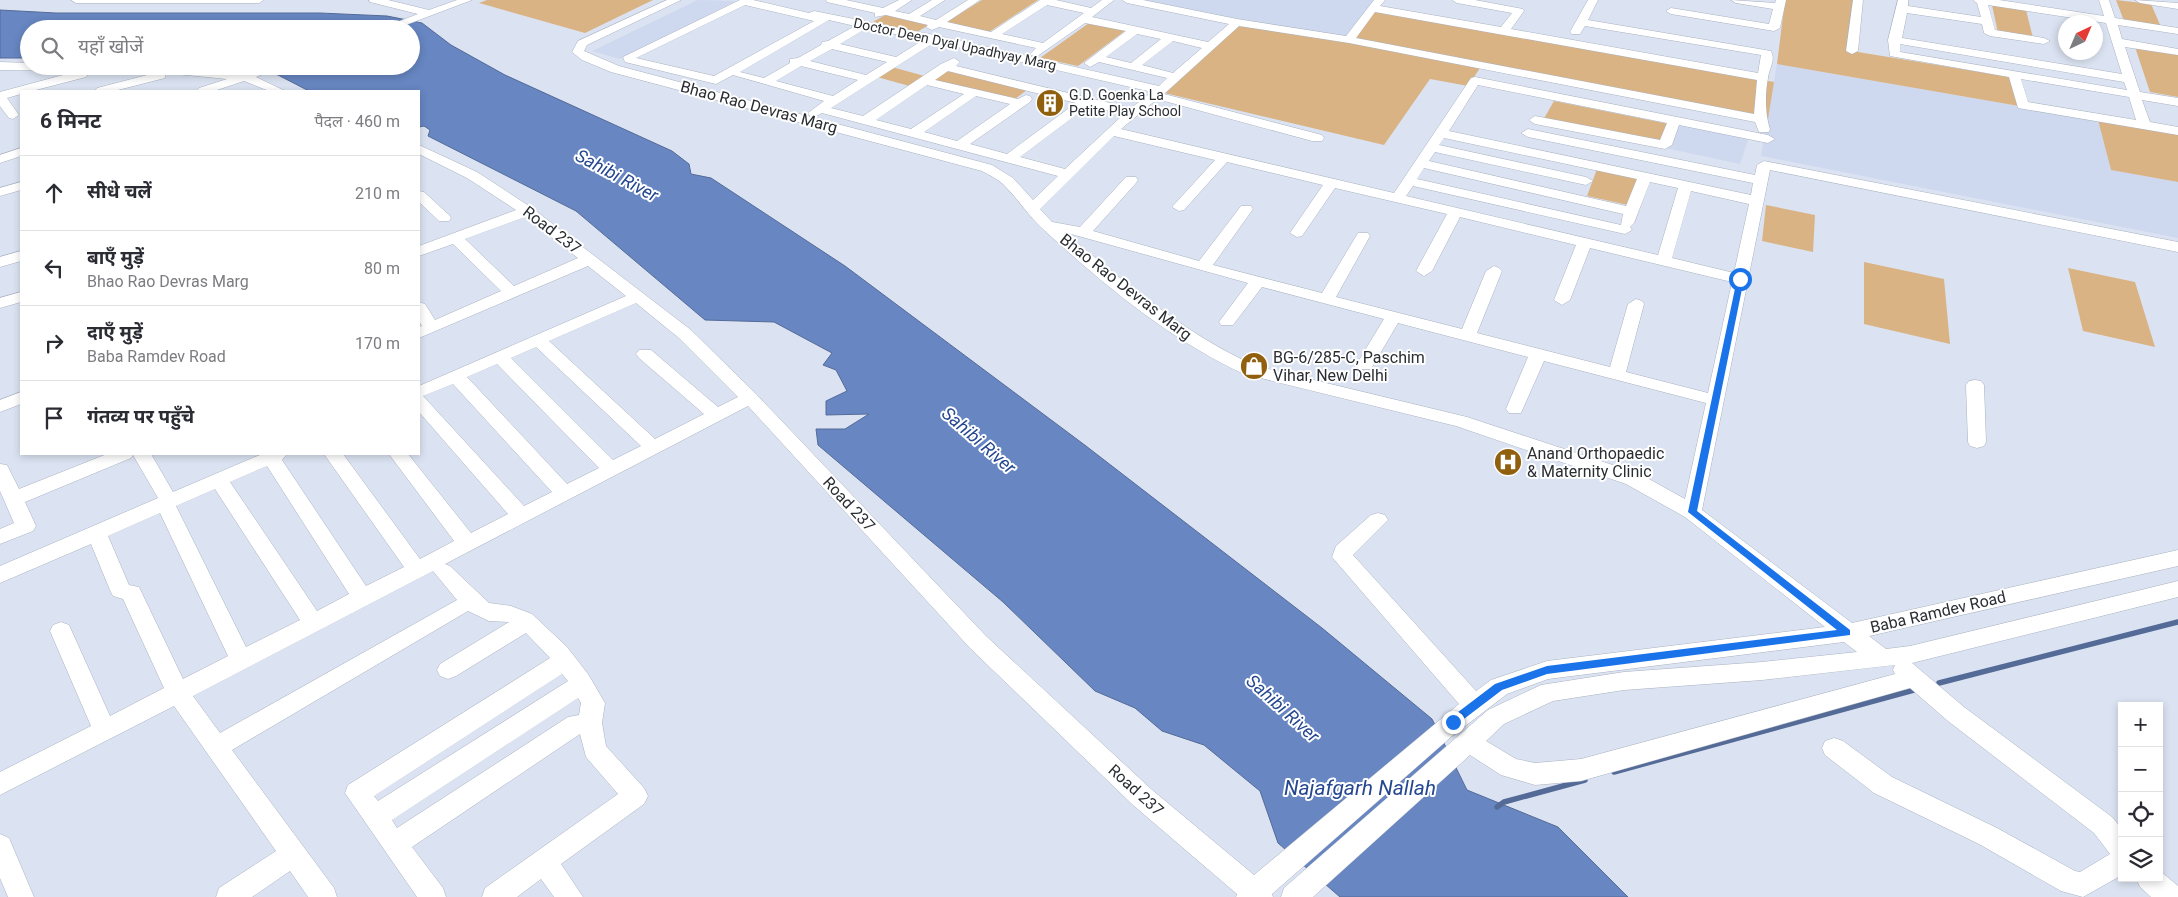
<!DOCTYPE html>
<html lang="hi">
<meta charset="utf-8">
<style>
:root{--surface:#fff;--page:#f2f2f3;--text:#2b2b33;--muted:#7c7c81;--line:#e1e1e2}
body{margin:0;font-family:Roboto,"Noto Sans Devanagari",sans-serif;background:var(--page);color:var(--text)}
.controls{position:absolute;right:15px;bottom:15px;display:grid;overflow:hidden;border-radius:0px;box-shadow:0 2px 8px #0003}
.controls button{width:45px;height:45px;display:grid;place-items:center;padding:0;border:0;border-bottom:1px solid var(--line);background:var(--surface);color:var(--text);font:25px sans-serif}
.compass{position:absolute;left:2058px;top:15px;width:45px;height:45px;border-radius:50%;background:var(--surface);box-shadow:0 2px 8px #0003;rotate:44deg}
.stop{position:absolute;width:15px;height:15px;margin:-11px;border:4px solid #1a73e8;border-radius:50%;background:#fff}
.stop.end{background:#1a73e8;border-color:#fff;box-shadow:0 1px 5px #0008}
.list{margin:0;padding:0;list-style:none}
h2{display:flex;justify-content:space-between;align-items:center;height:65px;margin:0;padding:0 20px;font-size:21px}
h2 small{font-size:16px;font-weight:400;color:var(--muted)}
.list li{display:grid;grid-template-columns:32px 1fr auto;gap:15px;align-items:center;box-sizing:border-box;height:75px;padding:0 20px;border-top:1px solid var(--line)}
.list b{display:block;font-size:19px;white-space:nowrap}
.list p{margin:0;font-size:16px;white-space:nowrap;color:var(--muted)}
.list em{font-size:16px;font-style:normal;color:var(--muted)}
.icon{flex:none;width:28px;height:28px;fill:none;stroke:currentColor;stroke-width:2;stroke-linecap:round;stroke-linejoin:round}
.map{position:relative;flex:none;width:2178px;height:897px;overflow:hidden}
.search{position:absolute;background:var(--surface);box-shadow:0 2px 8px #0003;left:20px;top:20px;width:400px;height:55px;display:flex;align-items:center;gap:12px;box-sizing:border-box;padding:0 18px;border-radius:28px;color:var(--muted);font-size:19px}
.panel{position:absolute;background:var(--surface);box-shadow:0 2px 8px #0003;left:20px;top:90px;width:400px;height:365px;border-radius:0px}
.map>svg:first-child{display:block}
.built{fill:#ced8ee}
.green{fill:#dab384}
.water{fill:#6786c2;stroke:#556b97}
.lines{fill:none;stroke-linecap:round;stroke-linejoin:round}
.stream{stroke:#556b97;stroke-width:5.5}
.minor-casing{stroke:#aab2c0;stroke-width:1}
.minor{fill:#fff;fill-rule:evenodd}
.route{fill:#1a73e8}
.labels{text-anchor:middle;dominant-baseline:central;stroke-width:4;stroke-linejoin:round;paint-order:stroke}
.far-street-label{font-size:14px;fill:#2a2d32;stroke:#fff}
.far-poi-label{font-size:14px;fill:#2a2d32;stroke:#fff;text-anchor:start}
.street-label{font-size:16px;fill:#2a2d32;stroke:#fff}
.poi-label{font-size:16px;fill:#2a2d32;stroke:#fff;text-anchor:start}
.water-label{font-size:18px;font-style:italic;fill:#244790;stroke:#fff}
.near-water-label{font-size:21px;font-style:italic;fill:#244790;stroke:#fff}
</style>
<div class="map">
<svg width="2178" height="897" viewBox="0 0 2178 897">
<rect width="100%" height="100%" fill="#dbe3f2"/>
<!-- built -->
<g class="built">
<path d="M698 0 736 1 620 59 592 51Z"/>
<path d="M1140 0H1375L1343 40Z"/>
<path d="M1777 64 2098 120 2111 170 2178 182V238L1761 156Z"/>
<path d="M1672 118 1750 133 1740 164 1661 147Z"/>
</g>
<!-- green -->
<g class="green">
<path d="M487 0H653L585 33 479 3Z"/>
<path d="M982 0H1038L989 32 945 23Z"/>
<path d="M1785 0H1859L1858 52 2010 77 2019 106 1777 64Z"/>
<path d="M2116 0 2151 4 2161 27 2124 21Z"/>
<path d="M1992 5 2026 10 2033 38 1998 33Z"/>
<path d="M1368 9 1774 82 1768 119 1482 65 1468 86 1430 79 1384 145 1156 91 1245 22 1343 40Z"/>
<path d="M885 15 929 25 917 32 873 22Z"/>
<path d="M1089 23 1126 30 1078 66 1040 58Z"/>
<path d="M2135 47 2178 54V97L2150 92Z"/>
<path d="M892 67 928 77 913 87 877 77Z"/>
<path d="M947 71 1027 90 1015 99 934 80Z"/>
<path d="M1554 101 1669 124 1661 147 1542 122Z"/>
<path d="M2098 120 2178 134V182L2111 170Z"/>
<path d="M1597 169 1637 178 1628 205 1587 196Z"/>
<path d="M1766 205 1815 215 1813 252 1762 241Z"/>
<path d="M1864 262 1944 279 1950 344 1864 324Z"/>
<path d="M2068 268 2135 282 2155 347 2083 331Z"/>
</g>
<!-- water -->
<path class="water" d="M0 10 56 13H320L387 16 422 23 451 45 505 75 672 151 689 164 691 174 711 178 845 266 1086 446 1322 628 1432 719 1467 790 1558 827 1628 897H1340L1278 843 1260 791 1204 745 1162 731 1135 708 1095 691 1003 602 818 445 816 429H845L869 414 826 415V401L847 391 836 370 823 365 832 353 774 322 705 320 576 211 428 136 430 130 424 126 419 127V91H309L278 75 247 66H411V29H29V58H0Z"/>
<g class="lines">
<!-- stream -->
<g class="stream">
<path d="M1939 683 2178 622"/>
<path d="M1614 772 1914 690"/>
<path d="M1497 807 1504 802 1585 780"/>
</g>
<defs>
<g id="minor">
<path d="M71 0H264L259 3H76Z"/>
<path d="M369 0H388L429 10 457 0H472L395 29H379L418 14 370 2Z"/>
<path d="M667 0H681L587 45 584 51 619 66 992 165 1013 178 1033 200 1058 176 822 113 814 117 810 116 808 113 824 101 733 75 716 84 625 62 623 57 740 0H753L809 13 814 11 934 35 1159 86 1167 78 1099 62 1090 67 1084 63 1126 31 1085 23 1036 57 1030 54 1036 48 939 27 932 30 926 27 928 25 886 15 875 17V13L827 2 826 0H846L883 8 899 0H912L895 11 909 14 932 0H945L920 16 936 20 968 0H980L947 22 991 32 1040 0H1056L1091 8 1102 0H1114L1092 17 1208 42 1229 24 1127 3 1122 0H1143L1237 19 1346 36 1374 0H1385L1380 6 1501 27 1512 13 1457 3 1452 0H1475L1523 9 1524 11 1511 29 1758 73 1761 55 1585 26 1580 34H1572L1570 32 1588 0H1598L1588 20 1771 51C1776 61 1769 68 1768 78 1765 92 1765 115 1770 129L1769 132H1759L1755 122 1349 43 1239 26 1164 94 1322 135 1324 138 1322 141H1312L1157 99 1121 129 1394 193 1471 78 1475 77 1768 135 1775 139 1768 143 1679 125 1672 145 1665 149 1535 124 1529 120 1535 116 1660 140 1667 123 1478 85 1449 131 1751 195 1753 183 1528 137 1521 133 1528 129 1755 175 1757 165 1764 161 2178 242V252L1770 170 1702 510 1852 623 2178 550V566L1869 636 1886 649 1910 646 2178 581V597L1912 663 1964 707 2112 817 2122 829V875L2083 897 2061 891 1979 844 1874 793 1825 755 1822 748 1825 741 1834 738 1843 741 1892 777 1997 828 2075 871 2080 872 2110 854 2094 833 1948 721 1910 688 1581 781 1535 785 1501 775 1470 755 1313 897H1281L1284 888 1488 710 1541 685 1624 672 1762 662 1857 652 1844 642 1548 679 1507 694 1452 736 1272 894 1273 897H1236L1237 894 1133 805 970 648 748 406 445 564 450 566 489 603 511 606 532 614 567 647 588 674 605 703 602 723 606 746 644 788 648 796 644 804 561 864 583 897H554L541 879 517 897H482L485 888 618 794 586 757 580 734 412 847 443 888 446 897H417L345 793 348 785 550 658 526 633 456 676 448 679 440 676 437 670 440 664 509 622 489 621 468 611 232 750 334 888 337 897H308L290 871 252 897H216L219 888 276 851 174 706 0 795V772L91 726 50 631 53 625 61 622 69 625 110 716 164 688 123 599 113 596 110 590 91 544 0 583V566L158 498 133 455 131 458 25 502 36 526 33 531 0 544V529L14 523 0 491V464L7 465 19 489 107 454H151L173 492 262 454H287L282 460 366 586 404 567 324 454H343L420 559 454 541 389 454H408L471 533 508 514 419 412V386L626 296 588 266 419 338V327L422 326 419 321V302L425 304 435 320 501 291 453 244 419 256V246L516 210 467 178 419 154V145L477 172 532 208 691 330 756 394 986 636 1151 789 1254 875 1459 704 1332 557 1336 546 1371 515 1378 513 1385 515 1388 520 1353 555 1476 691 1491 680 1547 661 1825 627 1685 517 1626 484 1456 426 1244 374C1170 340 1104 285 1044 230 1029 217 1019 200 1004 185 998 179 989 175 982 171L611 72 582 60 572 52 578 41ZM745 5 814 21 714 76 636 58ZM1047 5 1084 13 1043 43 1002 34ZM1375 12 1757 80 1754 114 1356 38ZM829 20 855 26 828 41 822 42 821 45 798 58 790 59V63L764 78 740 72ZM867 28 923 40 896 57 840 44ZM1137 34 1161 39 1131 63 1106 57ZM1173 41 1202 48 1173 73 1142 65ZM935 42 1152 92 1131 108 956 66 960 62 954 58 941 64 863 116 831 108ZM832 49 887 62 866 75 810 61ZM801 66 858 80 833 96 776 81ZM948 71 1076 103 1007 154 970 144 1030 102 1032 99 1030 96 1026 95 1018 99 935 80ZM927 85 964 94 911 129 876 120ZM976 96 1010 104 957 141 924 132ZM1088 106 1124 114 1065 169 1020 157ZM1114 136 1215 160 1172 207 1179 211 1184 210 1227 162 1323 185 1290 233 1297 237 1302 236 1335 188 1447 214 1416 271 1424 276 1432 271 1460 217 1576 245 1554 300 1562 305 1570 300 1590 248 1732 282 1708 393 1626 372 1644 304 1642 301 1636 299 1628 304 1610 367 1477 333 1502 271 1499 268 1494 266 1486 271 1462 329 1336 297 1370 236 1368 233H1358L1322 293 1213 265 1253 209 1251 206H1241L1199 261 1093 231 1136 183 1138 180 1136 177H1126L1080 227 1052 222 1040 209ZM1444 138 1637 179 1626 206 1429 161 1435 152 1586 185 1593 181 1586 177 1439 145ZM1424 168 1623 214 1621 225 1417 179ZM1650 182 1678 188 1658 255 1406 196 1413 186 1625 234 1632 230 1630 227 1634 223ZM1691 191 1749 204 1734 273 1672 258ZM525 217 578 258 514 286 465 239ZM1064 232 1248 283 1219 322 1221 325H1233L1262 287 1384 319 1356 365 1359 369H1371L1398 323 1528 357 1506 409 1509 413H1521L1544 361 1706 403 1685 499 1640 474 1467 417 1256 366C1184 334 1125 282 1064 232ZM636 303 679 338 738 397 718 407 651 350H639L636 354 639 358 704 414 655 439 549 341ZM536 347 641 446 613 460 511 358ZM497 364 599 468 567 484 467 377ZM453 384 552 492 524 506 423 396ZM267 466 349 594 317 611 230 482ZM215 489 300 620 246 647 176 506ZM160 513 228 656 183 679 139 587 129 585 108 536ZM433 571 457 600 220 733 193 696ZM1895 665 1893 670 1895 674 1581 759 1535 763 1516 759 1486 741 1504 724 1553 701 1624 690 1762 680ZM562 674 568 681 378 801 374 796ZM578 698 581 703 579 715 568 717 397 828 392 820Z"/>
<path d="M1731 0 1775 3 1776 0H1786L1780 28 1774 31 1671 14 1666 11 1671 8 1769 24 1773 9 1736 3Z"/>
<path d="M1853 0H1863L1858 51 1852 54 1846 51Z"/>
<path d="M1898 0H1908V6L1981 17 1977 3 1973 0H1999L2104 16 2099 0H2109L2115 18 2178 28V34L2118 25 2122 39 2178 49V55L2125 47 2140 92 2178 98V106L2142 100 2150 122 2178 127V135L2018 108 2009 77 1890 56 1888 40ZM1988 5 2106 23 2122 74 1902 38 1907 13 1982 24 1984 33 1990 36 2044 44 2050 41 2044 38 1995 30ZM1900 44 2124 82 2127 90 1900 52ZM2021 79 2129 97 2136 120 2028 102Z"/>
<path d="M2135 0 2178 3V9L2140 3Z"/>
<path d="M0 62 29 63V66H182L243 73 264 66H282L256 77 285 91H269L244 81 214 91H197L199 88 227 79 166 73 165 78 114 91H95L97 88 155 73 86 71 88 74 86 77 32 91H21V94L7 98 19 115 13 119 9 118 0 106V92L78 71 0 70Z"/>
<path d="M21 148V156L0 163V155Z"/>
<path d="M21 182V190L0 196V188Z"/>
<path d="M419 191 424 192 449 215 451 218 449 221H439L419 202Z"/>
<path d="M21 251V261L0 267V257Z"/>
<path d="M21 292V302L0 308V298Z"/>
<path d="M1975 380 1981 381 1984 385 1986 442 1984 446 1977 448 1970 446 1968 442 1966 385 1969 381Z"/>
<path d="M21 392V404L0 412V400Z"/>
<path d="M0 834 9 838 34 897H8L0 878Z"/>
<path d="M2159 870 2178 886V897H2151L2140 887 2136 878H2159Z"/>
</g>
</defs>
<!-- minor casing -->
<use href="#minor" class="minor-casing"/>
<!-- minor -->
<use href="#minor" class="minor"/>
</g>
<!-- route -->
<path class="route" d="M1740 277 1744 279 1697 511 1850 630V635L1547 674 1502 690 1456 725H1449V719L1495 684 1547 666 1837 630 1688 512 1737 279Z"/>
<!-- icons -->
<defs>
<symbol id="building-disc" viewBox="-11 -11 22 22"><circle r="9.5" fill="#91600f" stroke="#fff"/><path d="M-4-6H4V6H1V3H-1V6H-4ZM-2.5-4.3h1.7v1.8h-1.7ZM.8-4.3h1.7v1.8H.8ZM-2.5-1h1.7V.8h-1.7ZM.8-1h1.7V.8H.8Z" fill="#fff"/></symbol>
<symbol id="shop-disc" viewBox="-11 -11 22 22"><circle r="9.5" fill="#91600f" stroke="#fff"/><path d="M-5-2.5h2.3a2.7 3.5 0 0 1 5.4 0H5L5.5 6h-11ZM-1.5-2.5h3a1.5 2.3 0 0 0-3 0Z" fill="#fff"/></symbol>
<symbol id="hospital-disc" viewBox="-11 -11 22 22"><circle r="9.5" fill="#91600f" stroke="#fff"/><path d="M-5-5h3v3.5h4V-5h3V5h-3V1.5h-4V5h-3Z" fill="#fff"/></symbol>
</defs>
<g fill-rule="evenodd">
<use href="#building-disc" x="1034" y="87" width="32" height="32"/>
<use href="#shop-disc" x="1238" y="350" width="32" height="32"/>
<use href="#hospital-disc" x="1492" y="446" width="32" height="32"/>
</g>
<g class="labels">
<!-- far-street labels -->
<g class="far-street-label">
<text transform="translate(955 44) rotate(12)">Doctor Deen Dyal Upadhyay Marg</text>
</g>
<!-- far-poi labels -->
<g class="far-poi-label">
<text x="1069" y="95">G.D. Goenka La<tspan x="1069" dy="16">Petite Play School</tspan></text>
</g>
<!-- street labels -->
<g class="street-label">
<text transform="translate(759 107) rotate(15)">Bhao Rao Devras Marg</text>
<text transform="translate(552 230) rotate(37)">Road 237</text>
<text transform="translate(1126 287) rotate(38)">Bhao Rao Devras Marg</text>
<text transform="translate(849 504) rotate(47)">Road 237</text>
<text transform="translate(1938 612) rotate(-13)">Baba Ramdev Road</text>
<text transform="translate(1136 790) rotate(42)">Road 237</text>
</g>
<!-- poi labels -->
<g class="poi-label">
<text x="1273" y="357">BG-6/285-C, Paschim<tspan x="1273" dy="18">Vihar, New Delhi</tspan></text>
<text x="1527" y="453">Anand Orthopaedic<tspan x="1527" dy="18">&amp; Maternity Clinic</tspan></text>
</g>
<!-- water labels -->
<g class="water-label">
<text transform="translate(617 175) rotate(28)">Sahibi River</text>
<text transform="translate(979 440) rotate(41)">Sahibi River</text>
<text transform="translate(1283 708) rotate(42)">Sahibi River</text>
</g>
<!-- near-water labels -->
<g class="near-water-label">
<text x="1360" y="788">Najafgarh Nallah</text>
</g>
</g>
</svg>
<div class="controls">
<button>+</button>
<button>−</button>
<button><svg class="icon" aria-label="locate" viewBox="0 0 24 24"><circle cx="12" cy="12" r="6"/><path d="M12 2v4M12 18v4M2 12h4M18 12h4"/></svg></button>
<button><svg class="icon" aria-label="layers" viewBox="0 0 24 24"><path d="M12 4l9 5-9 5-9-5zM3 14l9 5 9-5"/></svg></button>
</div>
<svg class="compass" viewBox="-18 -18 36 36"><path d="M0-13l5 13h-10z" fill="#e53935"/><path d="M0 13l5-13h-10z" fill="#7c7c81"/></svg>
<div class="stop" style="left:1740px;top:279px"></div>
<div class="stop end" style="left:1453px;top:722px"></div>
<div class="search"><svg class="icon" aria-label="search" viewBox="0 0 24 24"><circle cx="10" cy="10" r="6"/><path d="M15 15l6 6"/></svg>यहाँ खोजें</div>
<section class="panel">
<h2>6 मिनट<small>पैदल · 460 m</small></h2>
<ul class="list">
<li><svg class="icon" aria-label="ahead" viewBox="0 0 24 24"><path d="M12 20V5M6 11l6-6 6 6"/></svg><div><b>सीधे चलें</b></div><em>210 m</em></li>
<li><svg class="icon" aria-label="left" viewBox="0 0 24 24"><path d="M17 20v-9H6M10 6l-5 5 5 5"/></svg><div><b>बाएँ मुड़ें</b><p>Bhao Rao Devras Marg</p></div><em>80 m</em></li>
<li><svg class="icon" aria-label="right" viewBox="0 0 24 24"><path d="M7 20v-9h11M14 6l5 5-5 5"/></svg><div><b>दाएँ मुड़ें</b><p>Baba Ramdev Road</p></div><em>170 m</em></li>
<li><svg class="icon" aria-label="arrive" viewBox="0 0 24 24"><path d="M6 21V4h12l-3 4 3 4H6"/></svg><div><b>गंतव्य पर पहुँचे</b></div></li>
</ul>
</section>
</div>
